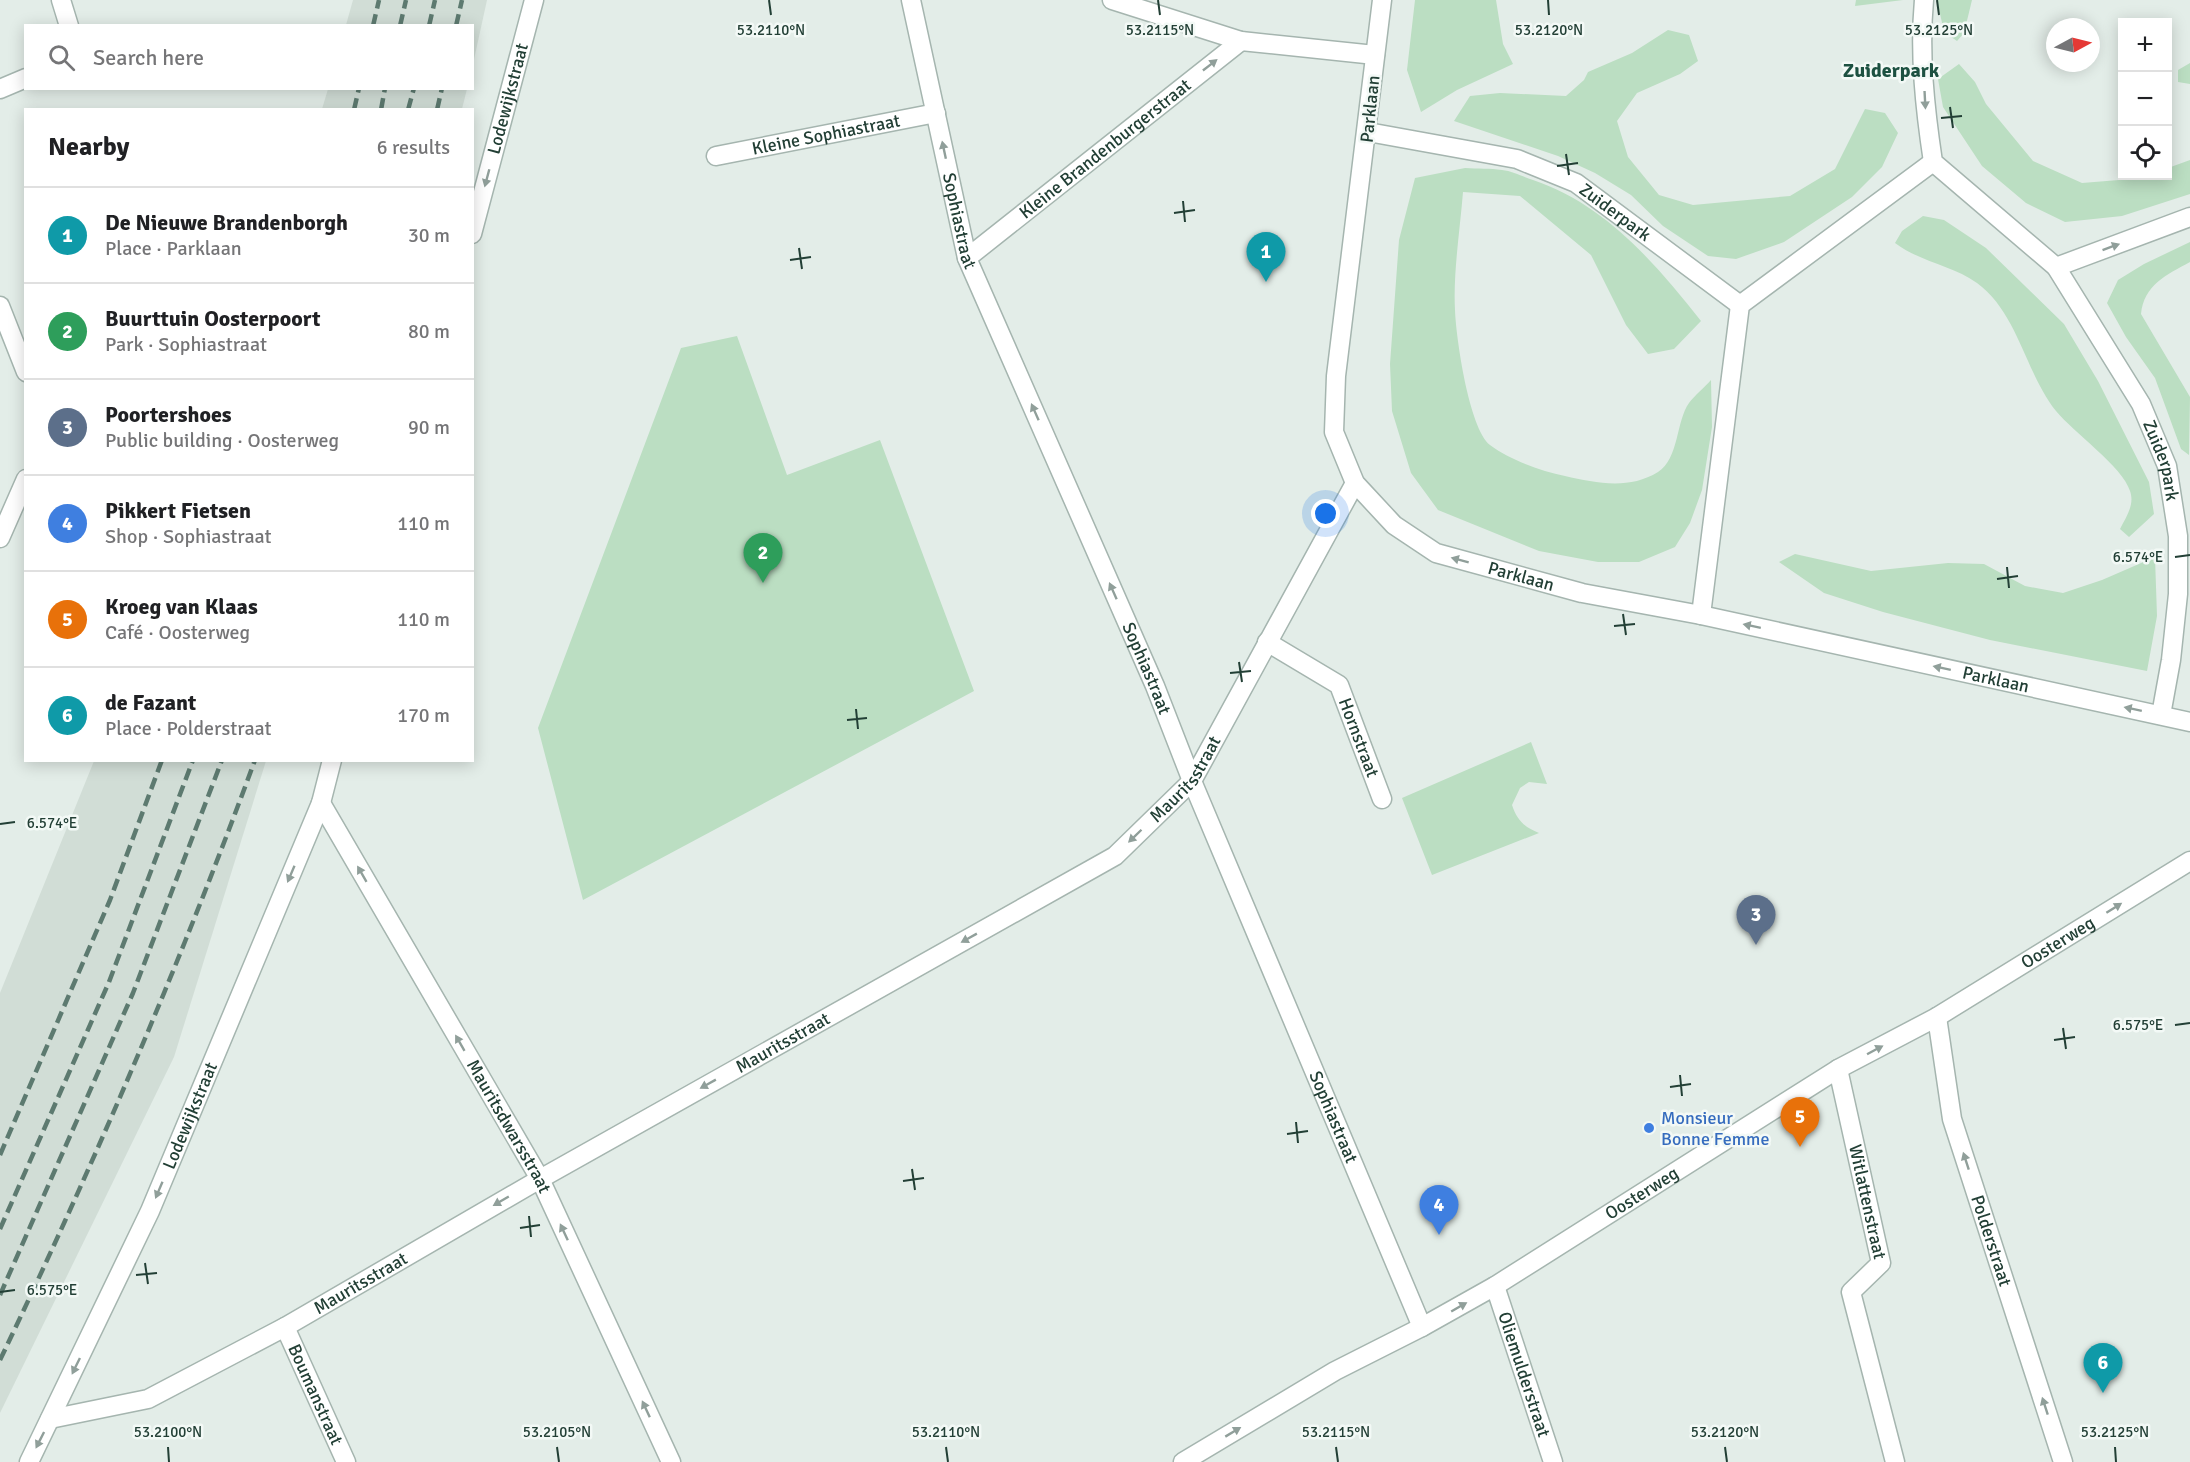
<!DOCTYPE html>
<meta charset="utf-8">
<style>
:root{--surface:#fff;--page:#f2f2f2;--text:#202124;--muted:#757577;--line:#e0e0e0;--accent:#db2777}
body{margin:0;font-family:Signika,sans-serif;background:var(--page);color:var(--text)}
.controls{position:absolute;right:18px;top:18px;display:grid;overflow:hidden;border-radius:0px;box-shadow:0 3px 15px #0003}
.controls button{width:54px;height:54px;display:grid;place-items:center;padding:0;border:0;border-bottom:2px solid var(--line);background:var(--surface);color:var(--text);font:30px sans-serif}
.compass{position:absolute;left:2046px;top:18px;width:54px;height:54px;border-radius:50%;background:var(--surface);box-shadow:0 3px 15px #0003;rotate:83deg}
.you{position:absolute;left:1326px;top:514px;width:21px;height:21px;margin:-15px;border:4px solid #fff;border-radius:50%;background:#1a73e8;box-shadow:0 0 0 9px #1a73e833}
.badge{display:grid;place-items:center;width:39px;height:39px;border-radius:50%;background:var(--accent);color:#fff;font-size:20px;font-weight:700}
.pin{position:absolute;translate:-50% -50px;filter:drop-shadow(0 2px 3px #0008)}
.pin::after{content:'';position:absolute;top:32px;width:21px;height:18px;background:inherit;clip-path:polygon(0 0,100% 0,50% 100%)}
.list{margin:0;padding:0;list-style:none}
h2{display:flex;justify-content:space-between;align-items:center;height:78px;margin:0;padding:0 24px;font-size:26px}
h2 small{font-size:20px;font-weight:400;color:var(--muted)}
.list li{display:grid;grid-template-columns:39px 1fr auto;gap:18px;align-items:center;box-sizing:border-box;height:96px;padding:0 24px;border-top:2px solid var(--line)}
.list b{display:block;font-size:22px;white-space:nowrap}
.list p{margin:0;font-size:20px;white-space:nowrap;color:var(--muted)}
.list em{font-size:20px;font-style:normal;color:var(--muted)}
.icon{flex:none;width:33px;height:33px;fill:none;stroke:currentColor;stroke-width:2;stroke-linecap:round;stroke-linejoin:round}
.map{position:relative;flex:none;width:2190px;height:1462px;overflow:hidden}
.search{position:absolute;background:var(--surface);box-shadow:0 3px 15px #0003;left:24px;top:24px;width:450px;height:66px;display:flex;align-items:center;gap:15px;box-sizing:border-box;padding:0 21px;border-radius:0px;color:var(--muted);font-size:22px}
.panel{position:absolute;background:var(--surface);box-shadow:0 3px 15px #0003;left:24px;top:108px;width:450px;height:654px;border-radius:0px}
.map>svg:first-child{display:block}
.built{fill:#d1ddd6}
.green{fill:#bbdec2}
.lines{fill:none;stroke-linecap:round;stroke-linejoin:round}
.lane-casing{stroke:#a5b5af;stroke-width:21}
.street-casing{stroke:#a5b5af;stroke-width:21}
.lane{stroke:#fff;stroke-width:18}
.street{stroke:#fff;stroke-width:18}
.rail{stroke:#5d7a70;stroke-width:4.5;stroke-dasharray:12 6;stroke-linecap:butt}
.oneway{fill:#909f9a}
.ticks{fill:none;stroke:#223f35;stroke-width:2}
.shop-dot{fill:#3f7fe0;stroke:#f3f9f6;stroke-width:2}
.labels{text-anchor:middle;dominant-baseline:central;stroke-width:5;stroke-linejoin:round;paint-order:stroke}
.street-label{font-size:18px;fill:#223f35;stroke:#f3f9f6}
.shop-label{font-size:18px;fill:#366cbe;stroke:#f3f9f6;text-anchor:start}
.neighbourhood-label{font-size:20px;font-weight:bold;fill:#1d5141;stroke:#f3f9f6}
.ticks-label{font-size:15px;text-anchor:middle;fill:#223f35;stroke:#f3f9f6;stroke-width:5;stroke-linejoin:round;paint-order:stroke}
</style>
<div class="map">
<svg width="2190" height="1462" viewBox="0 0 2190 1462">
<rect width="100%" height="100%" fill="#e3ede8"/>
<!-- built -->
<g class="built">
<path d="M353 0H487L473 64 472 26 346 25Z"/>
<path d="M328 89V88L467 89 462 109H322Z"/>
<path d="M94 761H266L174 1057 0 1413V993Z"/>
</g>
<!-- green -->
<g class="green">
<path d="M1415 0H1496L1503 44 1513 64 1457 90 1421 112 1407 70Z"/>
<path d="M1856 0H1903L1855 6Z"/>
<path d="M1937 0H1972L1964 33 1957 41 1944 32Z"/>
<path d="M1668 30 1689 35 1698 61 1680 74 1637 93 1617 121 1628 157 1659 195 1693 205 1790 196 1835 169 1865 109 1885 113 1898 133 1882 167 1852 197 1784 242 1736 259 1708 256 1663 226 1631 195 1595 173 1558 156 1454 121 1470 96 1500 93 1566 96 1584 80 1588 72 1632 53Z"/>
<path d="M2190 63V84L2178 82V70Z"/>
<path d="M1959 64 1975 82 1986 104 2033 161 2082 183 2168 176V168L2190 160V194L2122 216 2065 222 2026 203 1982 166 1943 107 1938 79Z"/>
<path d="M1465 168C1478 169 1490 168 1502 170 1513 171 1523 177 1533 180 1605 204 1655 263 1701 321L1674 349 1648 354 1626 325 1591 255 1520 196 1463 192C1460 230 1453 273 1455 310 1456 338 1469 428 1490 445 1510 460 1541 471 1565 476 1596 483 1629 490 1658 472 1679 459 1676 421 1689 403 1695 395 1704 388 1711 380L1712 427 1702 490 1690 523 1675 547 1639 562H1598L1539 551 1438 510 1411 473 1392 411 1390 364 1399 240 1415 178Z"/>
<path d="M1923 216 1944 220 1986 248 2064 324 2098 381 2149 482 2154 514 2129 537 2120 529C2126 517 2135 505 2130 491 2123 467 2073 432 2056 411 2025 372 2018 313 1977 283 1952 265 1920 262 1895 243L1902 231Z"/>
<path d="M2190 242V262C2166 275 2144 285 2141 314L2190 397 2189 455 2181 449 2155 378 2126 337 2107 303 2118 280 2144 264Z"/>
<path d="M737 336 787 475 880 440 974 691 583 900 538 728 681 348Z"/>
<path d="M1795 554 1871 571 1948 563 1984 564 2025 586 2063 593 2102 580 2155 557 2157 616 2147 671 1990 640 1883 612 1824 593 1779 562Z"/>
<path d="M1531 742 1547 784 1529 782 1520 788 1512 805C1517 820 1524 827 1539 833L1432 875 1402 798Z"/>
</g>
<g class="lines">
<defs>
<g id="lane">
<path d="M61 0 69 26"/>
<path d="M0 89 26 78"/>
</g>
<g id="street">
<path id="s1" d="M911 0 967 258 1155 686 1192 781 1422 1327"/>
<path d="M1112 0 1241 41 1375 55"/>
<path id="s2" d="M1382 0 1336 376 1334 432 1355 483 1394 525 1436 553 1582 593 1701 615 2190 722"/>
<path id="s3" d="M1924 0C1919 54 1925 109 1933 162L2056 267 2141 404 2167 466 2178 536V594L2171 660 2161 715"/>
<path id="s4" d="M1368 132 1517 159 1576 183 1740 305"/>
<path id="s5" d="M716 156 936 113"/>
<path id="s6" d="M472 234 534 0"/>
<path id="s7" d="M967 258 1241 41"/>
<path d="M2056 267 2190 217"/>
<path d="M0 306 26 372"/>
<path d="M0 538 26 479"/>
<path d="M1701 615 1740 305 1933 162"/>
<path id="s8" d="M1267 642 1339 685 1382 799"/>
<path id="s9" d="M321 803 540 1179 671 1462"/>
<path id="s10" d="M1937 1017 1952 1119 2063 1462"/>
<path id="s11" d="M1838 1069 1881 1263 1851 1292 1895 1462"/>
<path id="s12" d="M1495 1286 1553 1462"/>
<path id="s13" d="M285 1327 346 1462"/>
<path id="s14" d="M50 1419 148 1399 285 1327 540 1179 1115 856 1192 781 1355 483"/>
<path id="s15" d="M29 1462 150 1211 321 803 332 760"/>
<path id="s16" d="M1183 1462 1335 1371 1422 1327 1495 1286 1838 1069 1937 1017 2190 861"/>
</g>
</defs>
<!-- lane casing -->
<use href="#lane" class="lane-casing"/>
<!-- street casing -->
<use href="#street" class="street-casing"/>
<!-- lane -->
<use href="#lane" class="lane"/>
<!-- street -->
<use href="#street" class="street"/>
<!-- rail -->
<g class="rail">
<path d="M373 26 379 0"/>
<path d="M400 26 406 0"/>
<path d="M429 26 435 0"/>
<path d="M456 26 462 0"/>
<path d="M354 110 359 88"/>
<path d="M381 110 385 88"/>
<path d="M408 110 414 88"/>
<path d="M437 110 442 88"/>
<path d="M0 1155 110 900 162 760"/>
<path d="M0 1229 109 982 193 760"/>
<path d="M0 1295 133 993 222 760"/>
<path d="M0 1360C94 1164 180 964 255 760"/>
</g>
</g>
<!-- one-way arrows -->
<defs><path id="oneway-solid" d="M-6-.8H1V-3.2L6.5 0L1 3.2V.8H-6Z" transform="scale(1.5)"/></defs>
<g class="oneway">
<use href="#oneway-solid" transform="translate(1210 65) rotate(-38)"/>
<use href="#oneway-solid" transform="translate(1925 100) rotate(87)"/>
<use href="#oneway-solid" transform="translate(944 150) rotate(-102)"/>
<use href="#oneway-solid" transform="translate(487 178) rotate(105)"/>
<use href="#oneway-solid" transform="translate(2111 247) rotate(-20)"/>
<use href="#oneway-solid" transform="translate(1035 412) rotate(-114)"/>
<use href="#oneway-solid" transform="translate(1460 560) rotate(-165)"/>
<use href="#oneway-solid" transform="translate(1113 591) rotate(-114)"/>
<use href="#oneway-solid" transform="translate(1752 626) rotate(-168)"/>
<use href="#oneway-solid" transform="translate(1942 668) rotate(-168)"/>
<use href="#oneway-solid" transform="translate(2133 709) rotate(-168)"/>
<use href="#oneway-solid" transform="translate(1135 836) rotate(136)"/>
<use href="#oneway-solid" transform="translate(291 874) rotate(113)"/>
<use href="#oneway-solid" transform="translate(362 874) rotate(-120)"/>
<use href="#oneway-solid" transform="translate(2114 908) rotate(-32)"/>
<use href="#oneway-solid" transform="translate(969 938) rotate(151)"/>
<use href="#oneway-solid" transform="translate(460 1043) rotate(-120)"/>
<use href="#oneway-solid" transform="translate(1875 1050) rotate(-28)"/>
<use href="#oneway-solid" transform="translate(708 1084) rotate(151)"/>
<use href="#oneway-solid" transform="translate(1966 1161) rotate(-108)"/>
<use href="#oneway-solid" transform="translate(159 1190) rotate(113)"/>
<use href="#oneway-solid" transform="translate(501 1201) rotate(150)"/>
<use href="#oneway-solid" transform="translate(564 1232) rotate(-115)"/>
<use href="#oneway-solid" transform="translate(1459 1307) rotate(-30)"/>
<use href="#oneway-solid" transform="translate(76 1366) rotate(116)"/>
<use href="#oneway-solid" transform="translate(2045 1406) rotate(-108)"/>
<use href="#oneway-solid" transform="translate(646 1409) rotate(-115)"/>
<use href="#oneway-solid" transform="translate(1233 1432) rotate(-31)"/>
<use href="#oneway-solid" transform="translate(40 1440) rotate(117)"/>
</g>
<!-- ticks -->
<path class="ticks" d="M769 0 771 15M1158 0 1160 15M1548 0 1549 15M1937 0 1939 15M1950 107 1953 128M1941 118 1962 116M1566 154 1569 175M1557 166 1578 163M1183 201 1185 222M1174 213 1195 210M799 248 802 269M790 260 811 257M2175 557 2190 555M2007 567 2009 588M1997 579 2018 576M1623 614 1626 635M1614 626 1635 624M1239 662 1242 682M1230 673 1251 671M856 709 858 729M847 720 867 718M0 824 15 822M2175 1025 2190 1023M2063 1028 2066 1049M2054 1040 2075 1037M1680 1075 1682 1096M1670 1087 1691 1084M1296 1122 1298 1143M1287 1134 1308 1131M912 1169 915 1190M903 1181 924 1178M529 1216 531 1237M520 1228 540 1225M145 1263 148 1284M136 1275 157 1273M0 1292 15 1290M168 1447 169 1462M557 1447 559 1462M946 1447 948 1462M1336 1447 1338 1462M1725 1447 1727 1462M2115 1447 2116 1462"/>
<!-- markers -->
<circle class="shop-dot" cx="1649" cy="1128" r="6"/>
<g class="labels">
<!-- street labels -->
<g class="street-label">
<text stroke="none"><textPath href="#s6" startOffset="140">Lodewijkstraat</textPath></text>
<text transform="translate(1370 109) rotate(-84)">Parklaan</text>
<text stroke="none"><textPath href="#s5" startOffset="112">Kleine Sophiastraat</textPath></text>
<text stroke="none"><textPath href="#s7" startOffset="176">Kleine Brandenburgerstraat</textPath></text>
<text stroke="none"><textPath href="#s4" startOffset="264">Zuiderpark</textPath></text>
<text stroke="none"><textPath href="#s1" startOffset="226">Sophiastraat</textPath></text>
<text stroke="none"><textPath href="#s3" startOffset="546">Zuiderpark</textPath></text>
<text stroke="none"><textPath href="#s2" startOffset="686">Parklaan</textPath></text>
<text stroke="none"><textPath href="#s1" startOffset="712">Sophiastraat</textPath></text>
<text stroke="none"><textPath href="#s2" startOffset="1172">Parklaan</textPath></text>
<text stroke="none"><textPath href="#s8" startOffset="140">Hornstraat</textPath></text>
<text stroke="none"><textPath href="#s14" startOffset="1314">Mauritsstraat</textPath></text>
<text stroke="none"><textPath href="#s16" startOffset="1018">Oosterweg</textPath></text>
<text stroke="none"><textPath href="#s14" startOffset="828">Mauritsstraat</textPath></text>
<text stroke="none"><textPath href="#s15" startOffset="382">Lodewijkstraat</textPath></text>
<text stroke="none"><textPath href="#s1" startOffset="1198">Sophiastraat</textPath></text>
<text stroke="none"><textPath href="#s9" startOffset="374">Mauritsdwarsstraat</textPath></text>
<text stroke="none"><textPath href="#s16" startOffset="532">Oosterweg</textPath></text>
<text stroke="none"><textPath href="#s11" startOffset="136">Witlattenstraat</textPath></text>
<text stroke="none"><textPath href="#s10" startOffset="231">Polderstraat</textPath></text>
<text stroke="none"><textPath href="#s14" startOffset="342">Mauritsstraat</textPath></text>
<text stroke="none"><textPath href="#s12" startOffset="93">Oliemulderstraat</textPath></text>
<text stroke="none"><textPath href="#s13" startOffset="74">Boumanstraat</textPath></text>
</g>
<!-- shop labels -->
<g class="shop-label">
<text x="1661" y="1118">Monsieur<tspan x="1661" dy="21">Bonne Femme</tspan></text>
</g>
<!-- neighbourhood labels -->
<g class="neighbourhood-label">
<text x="1891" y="70">Zuiderpark</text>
</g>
</g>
<g class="ticks-label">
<text x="771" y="35">53.2110°N</text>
<text x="1160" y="35">53.2115°N</text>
<text x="1549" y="35">53.2120°N</text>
<text x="1939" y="35">53.2125°N</text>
<text x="2138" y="562">6.574°E</text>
<text x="52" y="828">6.574°E</text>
<text x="2138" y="1030">6.575°E</text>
<text x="52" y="1295">6.575°E</text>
<text x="168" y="1437">53.2100°N</text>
<text x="557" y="1437">53.2105°N</text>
<text x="946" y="1437">53.2110°N</text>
<text x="1336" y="1437">53.2115°N</text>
<text x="1725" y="1437">53.2120°N</text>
<text x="2115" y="1437">53.2125°N</text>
</g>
</svg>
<div class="controls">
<button>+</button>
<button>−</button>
<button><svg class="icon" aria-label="locate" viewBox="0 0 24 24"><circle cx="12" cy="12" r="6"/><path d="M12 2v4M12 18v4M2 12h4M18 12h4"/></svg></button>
</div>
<svg class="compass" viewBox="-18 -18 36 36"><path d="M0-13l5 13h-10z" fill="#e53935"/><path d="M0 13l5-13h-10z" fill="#757577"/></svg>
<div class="you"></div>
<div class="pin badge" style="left:1266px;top:282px;background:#0f9aa8">1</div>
<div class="pin badge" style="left:763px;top:583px;background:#2e9e5b">2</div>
<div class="pin badge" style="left:1756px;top:945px;background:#5c6f8a">3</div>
<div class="pin badge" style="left:1439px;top:1235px;background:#3f7fe0">4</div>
<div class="pin badge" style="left:1800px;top:1147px;background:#e8710a">5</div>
<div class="pin badge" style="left:2103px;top:1393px;background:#0f9aa8">6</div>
<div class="search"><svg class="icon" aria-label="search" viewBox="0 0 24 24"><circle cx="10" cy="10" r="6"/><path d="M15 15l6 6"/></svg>Search here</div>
<section class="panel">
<h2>Nearby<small>6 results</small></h2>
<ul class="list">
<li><span class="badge" style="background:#0f9aa8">1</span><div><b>De Nieuwe Brandenborgh</b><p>Place · Parklaan</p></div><em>30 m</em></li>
<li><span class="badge" style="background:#2e9e5b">2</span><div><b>Buurttuin Oosterpoort</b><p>Park · Sophiastraat</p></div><em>80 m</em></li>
<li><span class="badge" style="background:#5c6f8a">3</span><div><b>Poortershoes</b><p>Public building · Oosterweg</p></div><em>90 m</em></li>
<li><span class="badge" style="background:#3f7fe0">4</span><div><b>Pikkert Fietsen</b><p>Shop · Sophiastraat</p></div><em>110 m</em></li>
<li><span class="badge" style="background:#e8710a">5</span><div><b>Kroeg van Klaas</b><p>Café · Oosterweg</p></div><em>110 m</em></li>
<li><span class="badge" style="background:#0f9aa8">6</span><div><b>de Fazant</b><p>Place · Polderstraat</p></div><em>170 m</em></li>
</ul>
</section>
</div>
